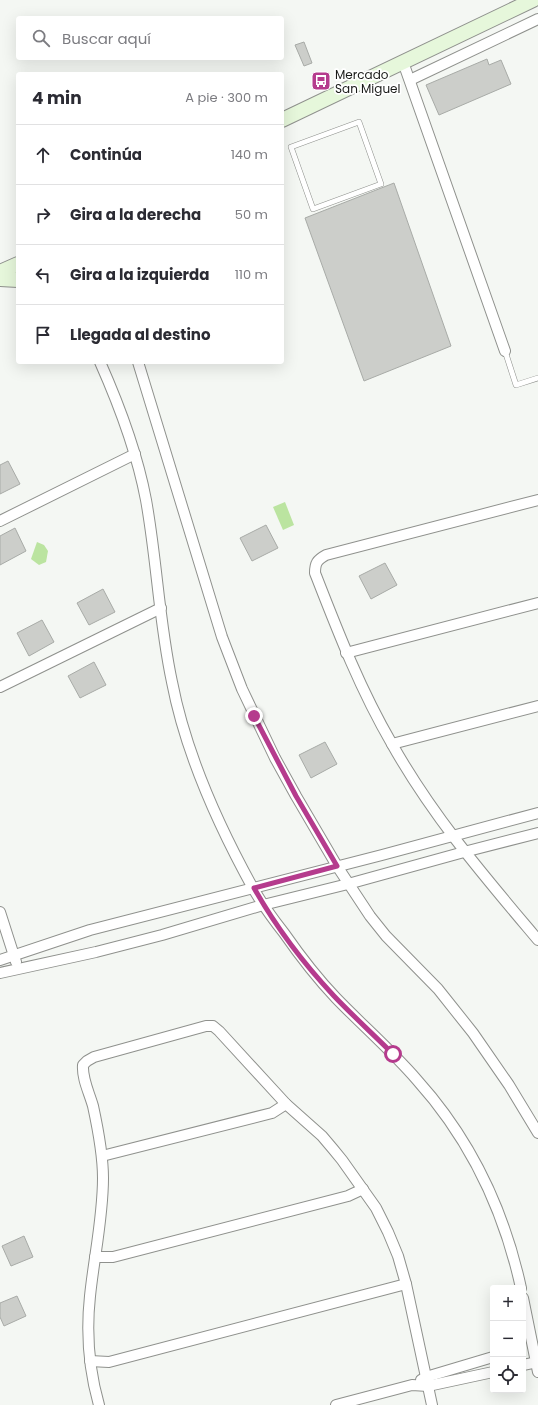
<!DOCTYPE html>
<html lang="es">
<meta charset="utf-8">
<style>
:root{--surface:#fff;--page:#f2f2f3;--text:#2b2b33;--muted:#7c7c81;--line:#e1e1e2}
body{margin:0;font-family:Poppins,sans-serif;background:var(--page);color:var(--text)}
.controls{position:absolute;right:12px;bottom:12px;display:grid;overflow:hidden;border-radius:4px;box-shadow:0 4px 16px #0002}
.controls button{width:36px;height:36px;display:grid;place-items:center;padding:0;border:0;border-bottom:1px solid var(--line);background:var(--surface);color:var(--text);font:20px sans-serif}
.stop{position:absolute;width:12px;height:12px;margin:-9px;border:3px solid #b53b8d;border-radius:50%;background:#fff}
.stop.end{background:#b53b8d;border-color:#fff;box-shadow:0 1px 4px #0008}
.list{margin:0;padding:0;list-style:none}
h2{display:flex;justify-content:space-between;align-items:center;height:52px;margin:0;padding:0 16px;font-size:17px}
h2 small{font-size:13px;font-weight:400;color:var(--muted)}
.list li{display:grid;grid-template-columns:26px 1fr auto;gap:12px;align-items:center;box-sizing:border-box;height:60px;padding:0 16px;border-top:1px solid var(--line)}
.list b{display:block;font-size:15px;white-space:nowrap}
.list em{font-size:13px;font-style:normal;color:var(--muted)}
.icon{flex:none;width:22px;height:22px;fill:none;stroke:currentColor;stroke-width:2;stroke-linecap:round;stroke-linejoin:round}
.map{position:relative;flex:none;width:538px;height:1405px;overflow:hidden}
.search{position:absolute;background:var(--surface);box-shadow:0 4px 16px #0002;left:16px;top:16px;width:268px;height:44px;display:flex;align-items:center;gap:10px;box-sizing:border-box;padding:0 14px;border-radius:4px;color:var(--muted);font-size:15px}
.panel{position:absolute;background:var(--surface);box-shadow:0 4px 16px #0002;left:16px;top:72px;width:268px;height:292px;border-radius:4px}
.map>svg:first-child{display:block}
.water{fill:#bbe4a0}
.building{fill:#ccceca;stroke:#a8aba7}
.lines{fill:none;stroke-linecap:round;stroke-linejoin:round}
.service-casing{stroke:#8f918d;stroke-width:6}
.minor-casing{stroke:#8f918d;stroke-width:12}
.secondary-casing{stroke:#8f918d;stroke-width:16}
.service{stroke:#fff;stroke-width:5}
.minor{stroke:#fff;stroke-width:10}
.secondary{stroke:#e6f7db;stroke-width:14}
.route{stroke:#b53b8d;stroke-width:5}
.labels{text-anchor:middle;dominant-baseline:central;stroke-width:3.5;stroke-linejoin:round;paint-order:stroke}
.poi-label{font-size:12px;fill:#191a18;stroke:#fff;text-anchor:start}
</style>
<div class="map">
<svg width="538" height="1405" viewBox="0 0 538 1405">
<rect width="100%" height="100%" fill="#f4f7f3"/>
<!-- water -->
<g class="water">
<path d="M285 502 294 525 283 530 273 507Z"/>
<path d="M37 542 44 545 48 551 46 562 39 565 31 559Z"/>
</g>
<!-- building -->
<g class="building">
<path d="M304 42 312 63 304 66 295 45Z"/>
<path d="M487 59 489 65 501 60 511 84 439 115 426 85Z"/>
<path d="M394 183 451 346 364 381 305 218Z"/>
<path d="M8 461 20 484 0 494V465Z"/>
<path d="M266 525 278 548 252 561 240 538Z"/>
<path d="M15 528 26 551 0 565V536Z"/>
<path d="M385 563 397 585 371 599 359 576Z"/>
<path d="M103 589 115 612 89 625 77 603Z"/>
<path d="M42 620 54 642 29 656 17 633Z"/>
<path d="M94 662 106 685 80 698 68 676Z"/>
<path d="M325 742 337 764 311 778 299 755Z"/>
<path d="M24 1236 33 1257 11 1266 2 1246Z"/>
<path d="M17 1296 26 1316 4 1326 0 1317V1303Z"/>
</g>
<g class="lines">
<defs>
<g id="service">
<path d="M359 122 381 184 313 209 291 147Z"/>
<path d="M505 351 516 385 538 378"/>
</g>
<g id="minor">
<path d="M403 62 505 351"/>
<path d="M410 80 538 19"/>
<path d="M100 362C120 407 137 452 146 500 157 561 159 622 172 682 186 755 218 825 254 890 263 905 273 919 284 933 300 956 317 978 336 998 363 1026 392 1051 417 1080 471 1140 504 1210 521 1288"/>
<path d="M138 362 222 637 242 689 275 758 296 796 337 866 370 916 386 936 438 989 473 1033 509 1085 538 1133"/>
<path d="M538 500 326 555C317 560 315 563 315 573 338 632 360 689 392 744 433 817 485 877 538 940"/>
<path d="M0 521 135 454"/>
<path d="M346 653 538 603"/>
<path d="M0 687 161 608"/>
<path d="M392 744 538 706"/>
<path d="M0 912 16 962"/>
<path d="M0 960 90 930 382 855 538 813"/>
<path d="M0 973 96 952 162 935 263 905 348 884 464 852 538 833"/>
<path d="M102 1156 272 1113 286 1104"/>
<path d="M95 1257H113L348 1196 363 1189"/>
<path d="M523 1298 538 1372"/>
<path d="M90 1361 109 1362 406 1284"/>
<path d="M523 1365 538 1362"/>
<path d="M421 1380 426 1377 493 1357"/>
<path d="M99 1405C89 1370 86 1333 90 1296 94 1257 103 1218 103 1178 103 1154 98 1129 93 1106 89 1092 82 1079 83 1065L87 1061 94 1057 206 1026H213L219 1031 286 1104 322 1136 333 1149 342 1160 376 1208 388 1232 398 1256 406 1284 432 1405"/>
<path d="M336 1405 412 1385 428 1386 493 1372"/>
</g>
<g id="secondary">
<path d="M282 120 533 0"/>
<path d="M0 272 18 264"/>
<path d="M0 279 18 280"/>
</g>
</defs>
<!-- service casing -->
<use href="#service" class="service-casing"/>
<!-- minor casing -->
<use href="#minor" class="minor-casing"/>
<!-- secondary casing -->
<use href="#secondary" class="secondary-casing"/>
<!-- service -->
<use href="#service" class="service"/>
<!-- minor -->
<use href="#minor" class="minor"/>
<!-- secondary -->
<use href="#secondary" class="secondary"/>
</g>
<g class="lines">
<!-- route -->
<path class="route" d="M254 716 296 796 337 866 254 888C276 927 304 964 334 996 353 1016 374 1035 393 1054"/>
</g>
<!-- icons -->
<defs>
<symbol id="bus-square" viewBox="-11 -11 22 22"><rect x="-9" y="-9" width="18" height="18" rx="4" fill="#b53b8d" stroke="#fff"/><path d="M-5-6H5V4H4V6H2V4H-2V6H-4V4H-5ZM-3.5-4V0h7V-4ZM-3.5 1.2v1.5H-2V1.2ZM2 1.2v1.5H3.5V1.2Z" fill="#fff"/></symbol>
</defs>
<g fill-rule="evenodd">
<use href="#bus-square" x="310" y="70" width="22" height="22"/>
</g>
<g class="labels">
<!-- poi labels -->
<g class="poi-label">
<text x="335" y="74">Mercado<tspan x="335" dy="14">San Miguel</tspan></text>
</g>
</g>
</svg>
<div class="controls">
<button>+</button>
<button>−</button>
<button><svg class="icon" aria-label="locate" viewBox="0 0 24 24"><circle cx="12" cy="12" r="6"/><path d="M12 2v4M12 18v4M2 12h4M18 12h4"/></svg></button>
</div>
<div class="stop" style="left:393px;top:1054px"></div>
<div class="stop end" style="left:254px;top:716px"></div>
<div class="search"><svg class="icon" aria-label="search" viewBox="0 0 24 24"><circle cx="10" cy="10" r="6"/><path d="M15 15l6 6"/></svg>Buscar aquí</div>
<section class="panel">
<h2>4 min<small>A pie · 300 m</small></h2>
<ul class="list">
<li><svg class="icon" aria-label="ahead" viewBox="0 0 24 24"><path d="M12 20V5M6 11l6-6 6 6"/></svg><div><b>Continúa</b></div><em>140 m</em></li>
<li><svg class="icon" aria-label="right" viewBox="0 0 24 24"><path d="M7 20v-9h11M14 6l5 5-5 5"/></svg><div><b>Gira a la derecha</b></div><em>50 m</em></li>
<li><svg class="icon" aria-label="left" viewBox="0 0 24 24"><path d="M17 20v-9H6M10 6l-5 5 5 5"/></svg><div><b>Gira a la izquierda</b></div><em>110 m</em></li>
<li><svg class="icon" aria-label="arrive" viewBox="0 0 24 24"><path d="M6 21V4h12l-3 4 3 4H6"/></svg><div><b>Llegada al destino</b></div></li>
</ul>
</section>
</div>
